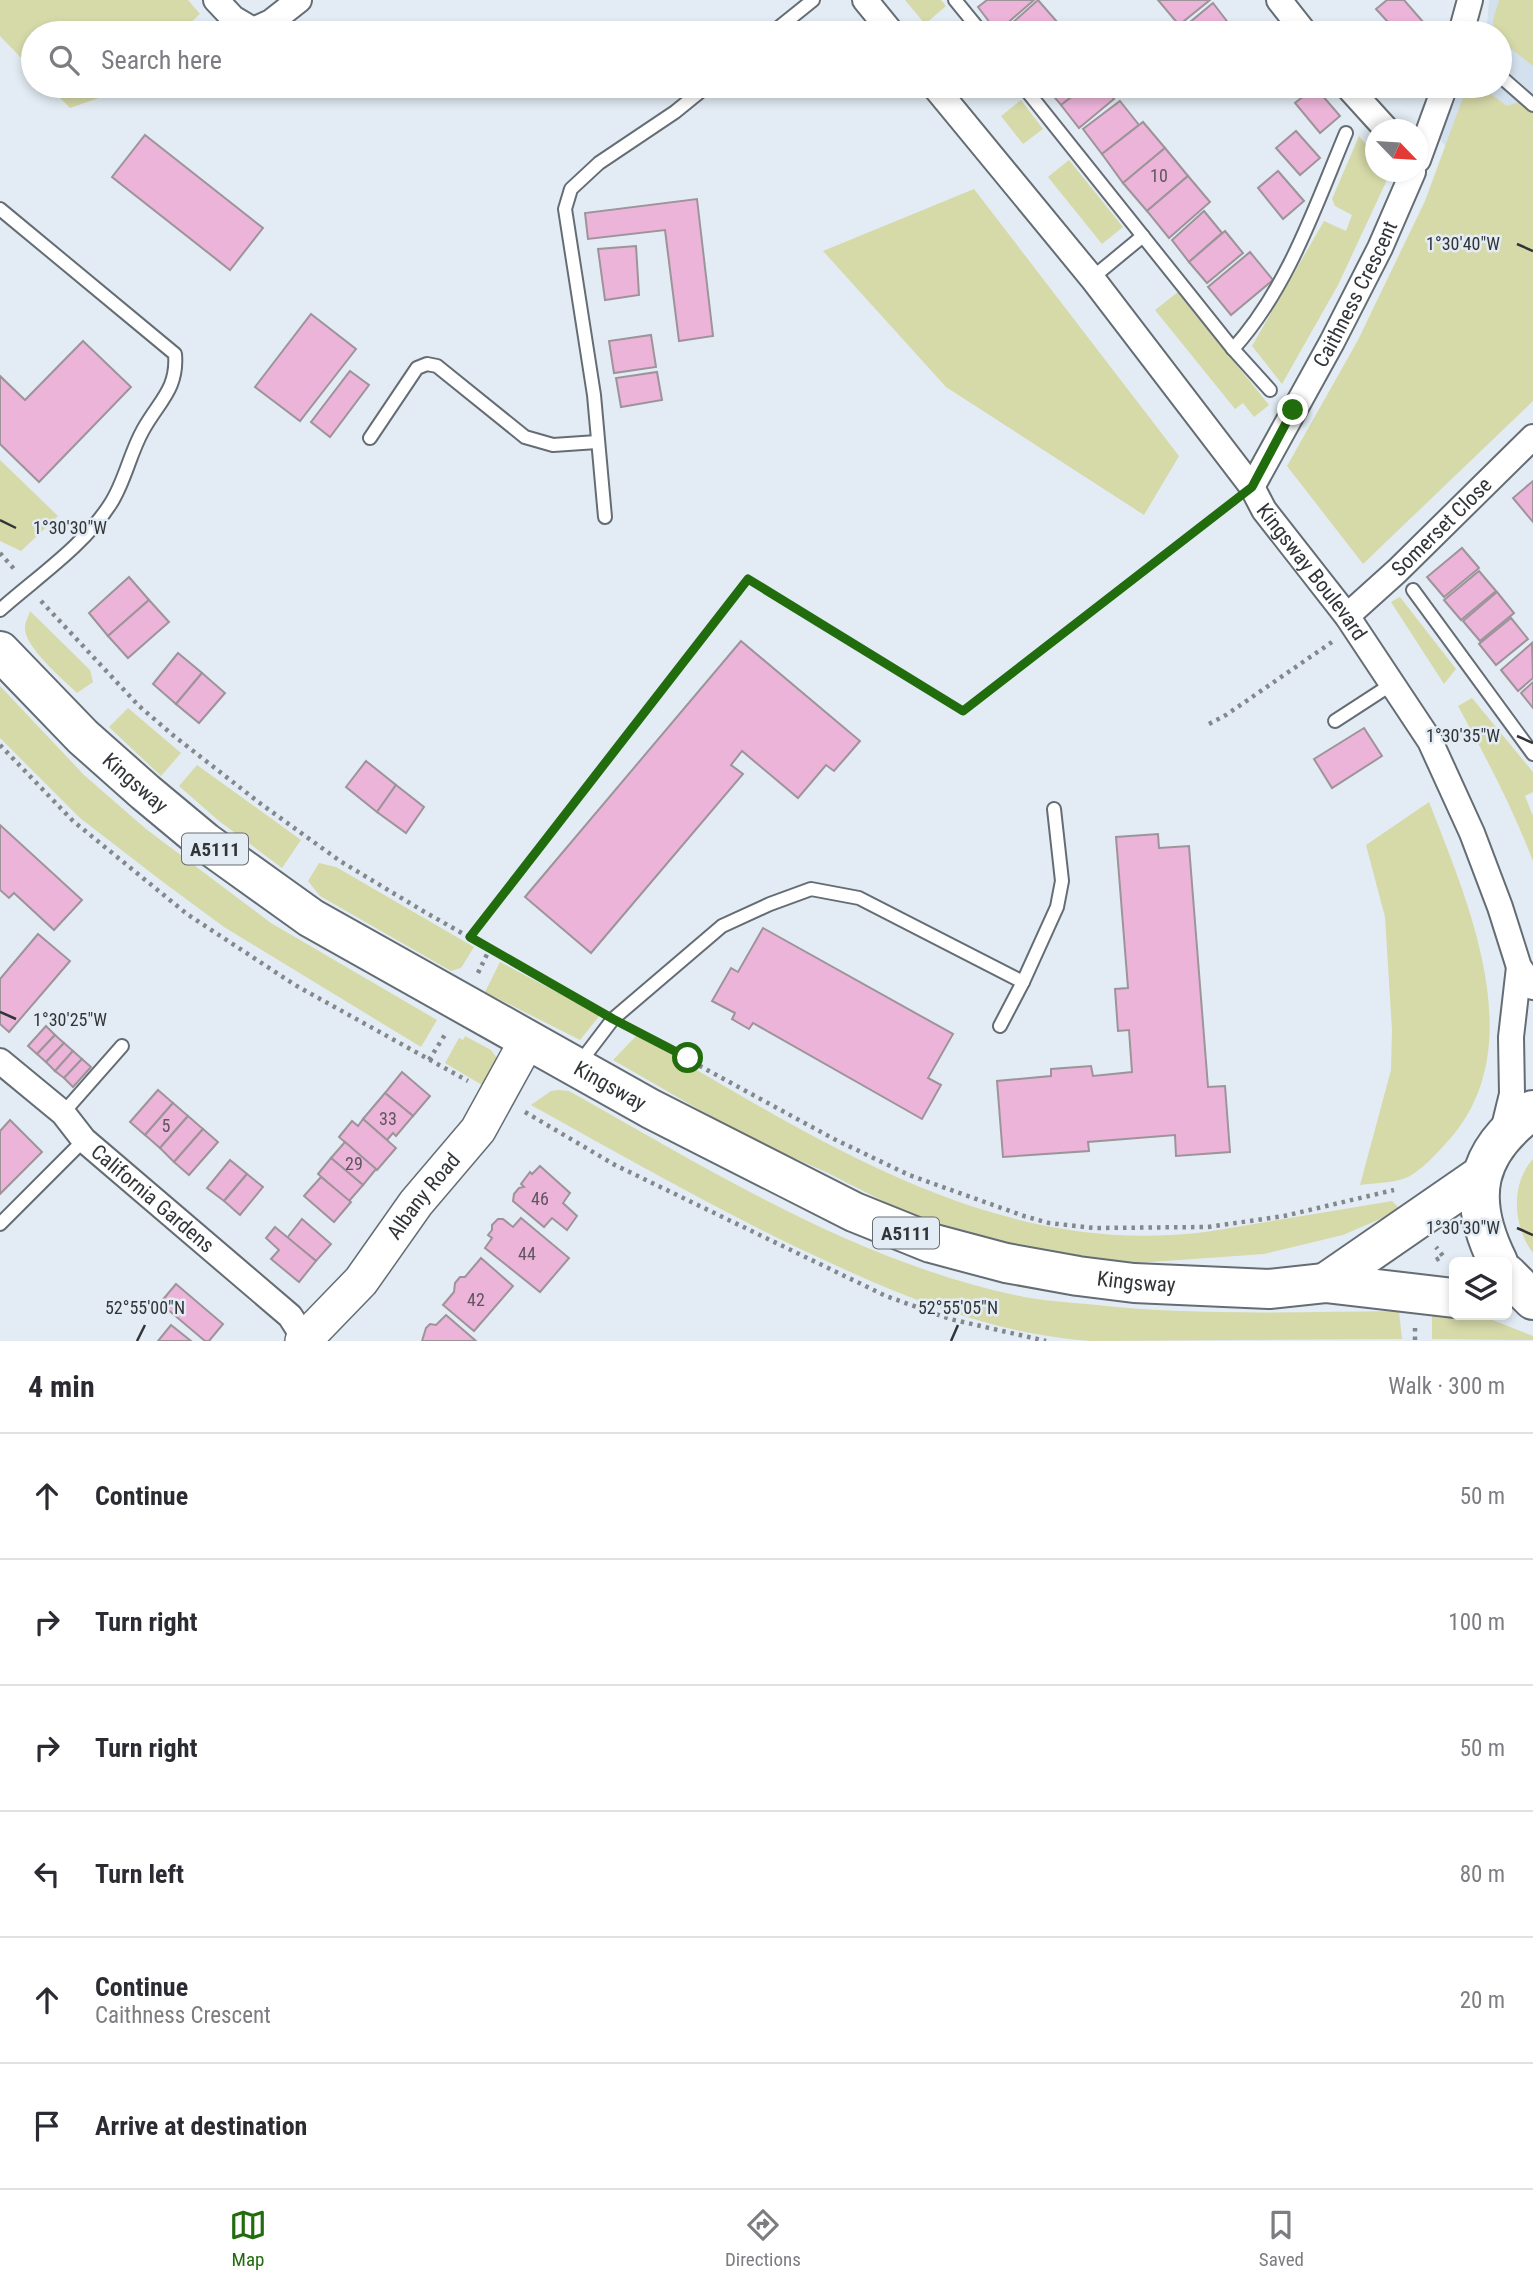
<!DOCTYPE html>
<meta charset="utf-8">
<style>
:root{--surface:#fff;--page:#f2f2f3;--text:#2b2b33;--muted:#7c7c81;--line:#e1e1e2;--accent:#216c0c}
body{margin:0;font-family:"Roboto Condensed",sans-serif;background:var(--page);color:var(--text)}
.controls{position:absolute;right:21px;bottom:21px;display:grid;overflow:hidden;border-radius:10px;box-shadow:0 4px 10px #0003}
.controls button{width:63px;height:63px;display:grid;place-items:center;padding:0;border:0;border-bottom:2px solid var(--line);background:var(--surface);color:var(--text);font:35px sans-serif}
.compass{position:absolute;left:1365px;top:119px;width:63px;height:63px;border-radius:50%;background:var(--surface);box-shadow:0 4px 10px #0003;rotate:115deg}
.stop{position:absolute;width:21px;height:21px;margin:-16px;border:5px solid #216c0c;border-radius:50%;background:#fff}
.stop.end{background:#216c0c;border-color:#fff;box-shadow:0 2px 7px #0008}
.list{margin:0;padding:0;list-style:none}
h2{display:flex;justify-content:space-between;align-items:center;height:91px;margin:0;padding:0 28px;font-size:30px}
h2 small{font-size:23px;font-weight:400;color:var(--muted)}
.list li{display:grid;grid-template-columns:46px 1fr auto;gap:21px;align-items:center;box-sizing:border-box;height:126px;padding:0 28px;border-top:2px solid var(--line)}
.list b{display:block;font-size:26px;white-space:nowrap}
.list p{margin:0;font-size:23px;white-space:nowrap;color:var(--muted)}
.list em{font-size:23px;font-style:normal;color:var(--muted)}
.icon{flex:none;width:38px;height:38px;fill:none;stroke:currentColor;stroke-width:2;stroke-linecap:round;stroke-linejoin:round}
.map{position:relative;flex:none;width:1533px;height:1341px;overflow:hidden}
.search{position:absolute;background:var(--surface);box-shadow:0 4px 10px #0003;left:21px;right:21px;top:21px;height:77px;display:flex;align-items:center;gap:18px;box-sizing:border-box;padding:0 24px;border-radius:38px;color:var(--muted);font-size:26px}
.sheet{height:847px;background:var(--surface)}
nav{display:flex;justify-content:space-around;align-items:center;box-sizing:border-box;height:98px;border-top:2px solid var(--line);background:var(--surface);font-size:19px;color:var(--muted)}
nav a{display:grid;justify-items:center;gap:4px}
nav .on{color:var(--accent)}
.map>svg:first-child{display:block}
.built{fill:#d3e0ee}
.green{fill:#d6d9a8}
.building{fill:#ecb4d9;stroke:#9d949a;stroke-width:2}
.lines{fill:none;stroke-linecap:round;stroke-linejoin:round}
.lane-casing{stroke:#656d74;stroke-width:16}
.street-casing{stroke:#656d74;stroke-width:28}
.secondary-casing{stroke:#656d74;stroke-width:38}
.highway-casing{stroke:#656d74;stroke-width:42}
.path{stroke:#82888d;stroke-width:4.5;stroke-dasharray:3.5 5;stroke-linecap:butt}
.lane{stroke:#fff;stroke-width:12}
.street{stroke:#fff;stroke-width:24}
.secondary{stroke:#fff;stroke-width:35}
.highway{stroke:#fff;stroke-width:38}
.route{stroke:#216c0c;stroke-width:9}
.ticks{fill:none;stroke:#323538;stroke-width:2.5}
.labels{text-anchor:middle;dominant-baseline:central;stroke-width:5;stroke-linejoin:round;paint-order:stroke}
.number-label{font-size:18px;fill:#605560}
.shield{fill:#e3ecf4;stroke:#676c70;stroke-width:2}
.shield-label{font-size:19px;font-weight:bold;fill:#323538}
.street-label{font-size:21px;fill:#323538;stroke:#e3ecf4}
.ticks-label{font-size:18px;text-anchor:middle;fill:#323538;stroke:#e3ecf4;stroke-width:5;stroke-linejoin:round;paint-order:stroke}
</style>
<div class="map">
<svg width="1533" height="1341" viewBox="0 0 1533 1341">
<rect width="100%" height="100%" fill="#e3ecf4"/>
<!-- built -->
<path class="built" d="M1489 0H1533V243L1439 139 1461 86H1500V33H1483L1487 24Z"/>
<!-- green -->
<g class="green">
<path d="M0 0H188L200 14 179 33H33V70L0 36Z"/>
<path d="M905 0H941L946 6 925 24Z"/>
<path d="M1499 0H1533V66L1500 40V33L1494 31 1493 20Z"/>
<path d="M48 86H122L116 92 70 108Z"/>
<path d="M1473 88H1483L1507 106 1519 102 1533 113V401L1363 564 1287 466 1358 340 1425 201 1465 92Z"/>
<path d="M1021 100 1043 129 1023 144 1001 116Z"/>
<path d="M1359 136 1375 155 1376 172H1384L1386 182 1338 285 1282 384 1252 346 1324 221 1346 231 1352 215 1335 206 1332 199Z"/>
<path d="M1069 160 1123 227 1102 244 1048 177Z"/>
<path d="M974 189 1179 456 1144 515 946 387 823 251Z"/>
<path d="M1178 292 1269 405 1254 417 1243 403 1235 409 1155 310Z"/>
<path d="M0 460 58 516 21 551 0 541Z"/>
<path d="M1400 597 1456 669 1444 684 1391 602Z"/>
<path d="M30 611 90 670 93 682 77 693C64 680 23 646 25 627 25 622 29 616 30 611Z"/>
<path d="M0 686 84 775 146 829 271 923 437 1020 421 1047 224 927 163 882 80 818 0 738Z"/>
<path d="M1472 698 1533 772V792L1525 796 1533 816V861C1512 807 1486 757 1458 706Z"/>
<path d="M128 708 181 753 161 776 109 727Z"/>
<path d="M197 765 301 840 282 868 219 821 179 786Z"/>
<path d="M1429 802C1468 902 1533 1048 1448 1141 1436 1154 1423 1169 1408 1177 1395 1183 1374 1183 1360 1185L1391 1070 1392 1030 1385 917 1366 845Z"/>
<path d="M319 863 336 867 474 947 461 968 451 971 320 896 308 881Z"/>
<path d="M500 962 600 1015 580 1040 485 992Z"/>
<path d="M637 1035C802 1130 972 1246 1171 1235 1203 1234 1234 1227 1266 1222 1308 1215 1350 1208 1392 1201L1401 1210 1343 1235 1264 1254 1123 1264 1057 1260 922 1221 828 1173 745 1136 613 1060Z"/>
<path d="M465 1036 491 1050 500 1062 492 1091 445 1063 459 1038 463 1040Z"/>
<path d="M559 1090 569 1091C713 1172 860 1264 1024 1297 1045 1301 1066 1302 1087 1304 1191 1316 1295 1312 1399 1311L1402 1339 1090 1341C995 1334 907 1299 822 1259 722 1213 627 1158 531 1105L551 1091Z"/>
<path d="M1533 1159V1253C1513 1227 1510 1184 1533 1159Z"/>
<path d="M1432 1311 1490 1319 1533 1336V1340L1432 1339Z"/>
</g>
<!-- building -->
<g class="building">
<path d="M987 0H1034L997 32 978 7Z"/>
<path d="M1038 0 1058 23 1046 33H1001Z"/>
<path d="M1158 0H1210L1179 25Z"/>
<path d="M1387 0H1404L1424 23 1414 33H1398L1376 9Z"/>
<path d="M1213 3 1236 33H1187L1183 28Z"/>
<path d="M1045 86H1086L1061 105Z"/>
<path d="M1086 86H1101L1114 99 1079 128 1061 105Z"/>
<path d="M1315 87 1340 116 1320 133 1295 103Z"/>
<path d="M1120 101 1139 125 1102 154 1083 129Z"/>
<path d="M1143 122 1165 148 1123 183 1102 154Z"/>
<path d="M1296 131 1320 158 1300 175 1276 148Z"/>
<path d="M145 135 263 228 230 270 112 177Z"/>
<path d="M1165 148 1188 176 1147 211 1123 183Z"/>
<path d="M1278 171 1304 201 1283 219 1258 188Z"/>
<path d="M1188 176 1210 202 1169 238 1147 211Z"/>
<path d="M697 199 713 336 679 341 665 230 588 239 585 213Z"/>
<path d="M1204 211 1222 233 1189 262 1172 240Z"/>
<path d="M1225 231 1243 253 1207 283 1189 262Z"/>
<path d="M636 246 639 295 605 300 598 249Z"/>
<path d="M1250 252 1273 280 1231 315 1208 287Z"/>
<path d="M311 314 356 349 300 421 255 387Z"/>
<path d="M651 335 656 367 614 373 609 341Z"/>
<path d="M83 341 131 387 39 482 0 444V376L25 400Z"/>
<path d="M350 371 369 385 330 437 311 422Z"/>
<path d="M657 372 662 400 621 407 616 378Z"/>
<path d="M1533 481V522L1513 498Z"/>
<path d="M1462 548 1479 568 1444 597 1427 577Z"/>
<path d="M1479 571 1496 591 1461 620 1444 600Z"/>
<path d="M129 577 149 600 108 636 89 613Z"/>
<path d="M1497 592 1514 613 1480 641 1463 621Z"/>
<path d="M149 600 169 622 128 658 108 636Z"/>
<path d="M1511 618 1528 639 1496 665 1479 644Z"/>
<path d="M741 641 860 741 834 771 826 765 798 798 742 751 731 765 743 774 591 953 525 897Z"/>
<path d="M1532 643 1533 678 1518 691 1501 670Z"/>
<path d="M178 653 202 673 176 704 153 684Z"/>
<path d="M202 673 225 693 199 723 176 704Z"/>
<path d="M1533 682V708L1521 693Z"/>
<path d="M1364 728 1382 756 1332 788 1314 759Z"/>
<path d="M366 761 396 785 377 812 346 787Z"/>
<path d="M396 785 424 807 406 833 377 812Z"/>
<path d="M0 825 82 900 54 930 14 893 9 898 0 890Z"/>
<path d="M1158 834 1159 848 1189 846 1208 1087 1225 1086 1230 1152 1176 1156 1175 1135 1088 1142 1089 1151 1003 1157 997 1081 1051 1076V1069L1091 1066 1093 1076 1132 1072 1129 1030 1118 1031 1115 989 1128 988 1116 837Z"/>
<path d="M763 928 953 1034 928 1078 941 1085 922 1119 753 1023 749 1029 732 1019 735 1013 712 1001 731 968 738 972Z"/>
<path d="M38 934 70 961 9 1032 0 1024V979Z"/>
<path d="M46 1026 55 1035 37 1054 28 1046Z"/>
<path d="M55 1035 64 1043 46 1062 37 1054Z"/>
<path d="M64 1043 73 1051 55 1071 46 1062Z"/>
<path d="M73 1051 82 1059 64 1078 55 1071Z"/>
<path d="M82 1059 91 1067 73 1087 64 1078Z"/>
<path d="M402 1072 430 1096 413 1116 385 1093Z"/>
<path d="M158 1090 173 1103 145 1135 130 1122Z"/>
<path d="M385 1093 413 1116 396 1136 393 1133 387 1140 363 1119Z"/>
<path d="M173 1103 188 1116 160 1148 145 1135Z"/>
<path d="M188 1116 203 1129 174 1162 160 1148Z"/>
<path d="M363 1119 396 1148 377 1170 339 1137 352 1121 358 1126Z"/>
<path d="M10 1120 42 1152 0 1194V1131Z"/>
<path d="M203 1129 218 1142 189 1175 174 1162Z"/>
<path d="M345 1142 376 1169 363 1185 331 1158Z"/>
<path d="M331 1158 363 1185 349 1201 318 1174Z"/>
<path d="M230 1160 247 1174 224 1201 207 1188Z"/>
<path d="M540 1166 570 1193 563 1203 577 1216 567 1230 552 1218 544 1227 513 1201 514 1194 519 1188 524 1187 521 1184 530 1172 532 1174Z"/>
<path d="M247 1174 263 1187 240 1215 224 1201Z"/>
<path d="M321 1177 351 1202 334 1222 304 1196Z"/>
<path d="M521 1218 569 1258 540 1292 485 1248 492 1238 488 1235 492 1230V1225L498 1219H503L513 1227Z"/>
<path d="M302 1219 331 1244 316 1261 287 1238Z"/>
<path d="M275 1227 316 1261 299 1282 271 1259 279 1250 266 1238Z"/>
<path d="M481 1258 513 1286 474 1331 443 1305 454 1292 455 1283 460 1277H465Z"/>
<path d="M176 1284 223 1324 209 1341H205L160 1303Z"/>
<path d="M446 1315 476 1341H422L426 1328 430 1324 436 1325Z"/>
<path d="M171 1325 191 1341H158Z"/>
</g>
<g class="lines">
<defs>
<g id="lane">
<path d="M955 0 982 33"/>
<path d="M772 33 813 0"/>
<path d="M1500 76 1533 105"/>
<path d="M1023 86 1233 349 1270 390"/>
<path d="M0 209 175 354C178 389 159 401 143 430 130 453 125 481 111 503 84 546 37 577 0 610"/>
<path d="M1092 278 1143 236"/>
<path d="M1233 349C1288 288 1315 207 1346 133"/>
<path d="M370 438 417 368 427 364 437 366 525 437 553 445 597 442"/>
<path d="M605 517 594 395 565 209 571 189 599 163 675 112 707 86"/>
<path d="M1413 590 1533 754"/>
<path d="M1335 721 1392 684"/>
<path d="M1000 1026 1023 982"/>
<path d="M578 1065 613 1019 722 926 770 904 811 889 859 898 1023 982 1057 907 1062 881 1054 809"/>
<path d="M63 1113 122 1046"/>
<path d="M0 1224 84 1140"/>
</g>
<g id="street">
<path d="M216 0 233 18 253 30 271 22 299 0"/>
<path d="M865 0 892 33"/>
<path d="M1279 0 1305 33"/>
<path d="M1461 33 1470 0"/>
<path id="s1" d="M934 86 1092 278 1252 487 1264 510 1347 616 1430 741 1472 833 1500 907 1519 967 1533 987"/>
<path d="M1347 86 1387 130"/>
<path d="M1418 160 1445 86"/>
<path id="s2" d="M1252 487 1332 342 1380 248 1413 172"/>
<path id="s3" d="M1347 616 1397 571 1533 437"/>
<path id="s4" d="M0 1061 63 1113 84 1140 290 1316 306 1341"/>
<path d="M1502 1135 1512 1094 1511 1037 1519 967"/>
</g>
<g id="secondary">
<path id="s5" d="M303 1341 361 1281 416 1203 478 1130 527 1041"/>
</g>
<g id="highway">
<path id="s6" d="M0 651 83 737 145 792 205 842 311 918 651 1109 854 1212 931 1243 1006 1263 1078 1276 1134 1283 1269 1289 1325 1283 1454 1298"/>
<path d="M1498 1262C1466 1198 1475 1152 1533 1110"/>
<path d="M1507 1274 1533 1300"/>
<path d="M1325 1283 1480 1176"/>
</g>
</defs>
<!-- lane casing -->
<use href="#lane" class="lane-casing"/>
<!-- street casing -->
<use href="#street" class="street-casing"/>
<!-- secondary casing -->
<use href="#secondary" class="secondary-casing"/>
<!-- highway casing -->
<use href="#highway" class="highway-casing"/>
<!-- path -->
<g class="path">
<path d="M0 553 15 570"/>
<path d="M41 601 139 706 174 736 261 804 340 861 423 911 594 1008"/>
<path d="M1209 724 1226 715 1332 642"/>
<path d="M0 745 73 821 187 914 295 985 468 1081"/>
<path d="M470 937 748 579 963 711 1230 504"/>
<path d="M478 973 490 948"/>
<path d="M632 1029 834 1139 909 1175 1024 1216 1049 1223 1094 1228 1208 1227 1284 1216 1394 1190"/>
<path d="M429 1060 446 1033"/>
<path d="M525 1112 615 1165 886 1296 950 1319 1046 1341"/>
<path d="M1436 1260 1443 1256 1436 1247"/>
<path d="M1415 1328V1341"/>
</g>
<!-- lane -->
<use href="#lane" class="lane"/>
<!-- street -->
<use href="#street" class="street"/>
<!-- secondary -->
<use href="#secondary" class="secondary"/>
<!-- highway -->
<use href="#highway" class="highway"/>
</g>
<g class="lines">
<!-- route -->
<path class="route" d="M688 1058 613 1019 470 937 748 579 963 711 1252 487 1293 410"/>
</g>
<!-- ticks -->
<path class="ticks" d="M1517 244 1533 251M0 520 16 528M1517 736 1533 743M0 1012 16 1019M1517 1228 1533 1235M137 1341 145 1325M951 1341 958 1325"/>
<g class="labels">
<!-- number labels -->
<g class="number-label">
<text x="1159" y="175">10</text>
<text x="388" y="1118">33</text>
<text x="166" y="1125">5</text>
<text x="354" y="1163">29</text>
<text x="540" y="1198">46</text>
<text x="527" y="1253">44</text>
<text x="476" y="1299">42</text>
</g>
<!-- shield labels -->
<g class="shield">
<rect x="182" y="833.5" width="66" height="31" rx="5"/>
<rect x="873" y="1217.5" width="66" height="31" rx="5"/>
</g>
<g class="shield-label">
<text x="215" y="849">A5111</text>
<text x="906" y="1233">A5111</text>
</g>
<!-- street labels -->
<g class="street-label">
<text stroke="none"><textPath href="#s2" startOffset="219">Caithness Crescent</textPath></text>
<text stroke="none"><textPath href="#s3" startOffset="130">Somerset Close</textPath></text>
<text stroke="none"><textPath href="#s1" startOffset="616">Kingsway Boulevard</textPath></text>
<text stroke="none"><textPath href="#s6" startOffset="189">Kingsway</textPath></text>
<text stroke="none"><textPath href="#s6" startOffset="754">Kingsway</textPath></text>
<text stroke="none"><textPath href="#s5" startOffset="189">Albany Road</textPath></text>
<text stroke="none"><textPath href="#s4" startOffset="206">California Gardens</textPath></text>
<text stroke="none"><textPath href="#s6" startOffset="1321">Kingsway</textPath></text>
</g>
</g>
<g class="ticks-label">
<text x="1463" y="250">1°30'40"W</text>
<text x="70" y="534">1°30'30"W</text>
<text x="1463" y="742">1°30'35"W</text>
<text x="70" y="1026">1°30'25"W</text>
<text x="1463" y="1234">1°30'30"W</text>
<text x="145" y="1314">52°55'00"N</text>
<text x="958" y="1314">52°55'05"N</text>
</g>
</svg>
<div class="controls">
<button><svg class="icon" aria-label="layers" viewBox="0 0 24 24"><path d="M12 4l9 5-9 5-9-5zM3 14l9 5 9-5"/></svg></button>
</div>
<svg class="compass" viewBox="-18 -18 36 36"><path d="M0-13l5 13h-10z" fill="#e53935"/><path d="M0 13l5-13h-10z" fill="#7c7c81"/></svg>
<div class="stop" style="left:688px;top:1058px"></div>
<div class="stop end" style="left:1293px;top:410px"></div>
<div class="search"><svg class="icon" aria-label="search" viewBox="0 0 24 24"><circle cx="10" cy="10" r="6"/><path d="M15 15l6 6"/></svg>Search here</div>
</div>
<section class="sheet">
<h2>4 min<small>Walk · 300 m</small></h2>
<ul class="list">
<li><svg class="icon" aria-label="ahead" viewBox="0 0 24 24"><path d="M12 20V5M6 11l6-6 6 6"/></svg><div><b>Continue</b></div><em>50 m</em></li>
<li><svg class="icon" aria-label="right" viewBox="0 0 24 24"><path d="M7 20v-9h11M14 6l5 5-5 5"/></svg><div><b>Turn right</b></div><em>100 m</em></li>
<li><svg class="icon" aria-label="right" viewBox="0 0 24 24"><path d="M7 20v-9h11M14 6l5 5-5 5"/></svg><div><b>Turn right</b></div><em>50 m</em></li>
<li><svg class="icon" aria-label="left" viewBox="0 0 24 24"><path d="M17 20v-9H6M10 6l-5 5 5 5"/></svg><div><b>Turn left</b></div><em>80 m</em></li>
<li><svg class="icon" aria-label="ahead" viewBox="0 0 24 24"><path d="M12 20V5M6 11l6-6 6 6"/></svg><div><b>Continue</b><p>Caithness Crescent</p></div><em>20 m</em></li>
<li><svg class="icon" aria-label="arrive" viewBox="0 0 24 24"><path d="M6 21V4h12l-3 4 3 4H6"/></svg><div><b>Arrive at destination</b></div></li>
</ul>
</section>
<nav>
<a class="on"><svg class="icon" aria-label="map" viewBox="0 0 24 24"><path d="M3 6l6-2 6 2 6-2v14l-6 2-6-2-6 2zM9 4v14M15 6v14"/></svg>Map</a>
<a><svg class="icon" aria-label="directions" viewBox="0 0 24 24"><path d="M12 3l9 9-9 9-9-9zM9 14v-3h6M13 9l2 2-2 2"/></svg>Directions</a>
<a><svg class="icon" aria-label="saved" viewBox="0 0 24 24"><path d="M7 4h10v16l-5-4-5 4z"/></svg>Saved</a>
</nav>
